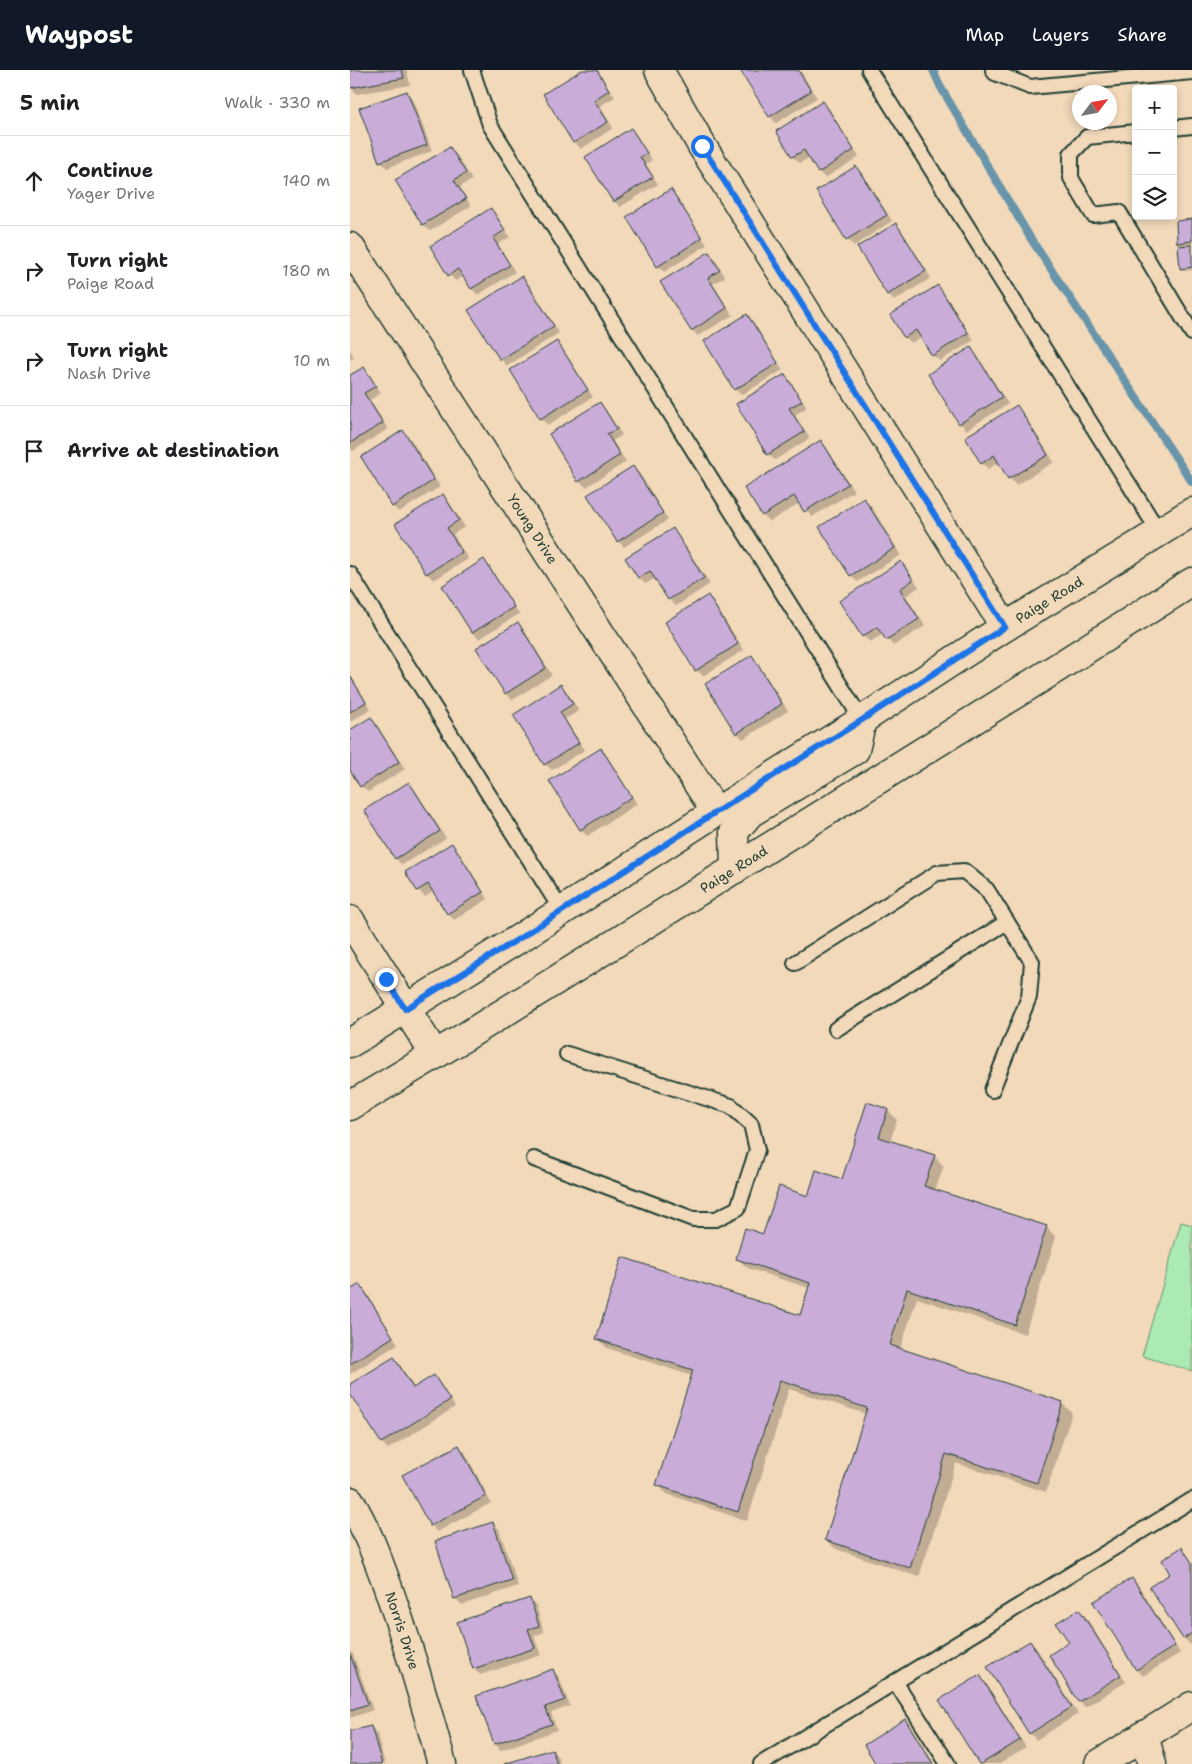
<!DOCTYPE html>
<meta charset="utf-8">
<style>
:root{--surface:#fff;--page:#f2f2f2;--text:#202124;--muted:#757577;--line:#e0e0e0;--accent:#111827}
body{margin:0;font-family:"Shantell Sans",sans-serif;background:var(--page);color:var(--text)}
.controls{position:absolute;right:15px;top:15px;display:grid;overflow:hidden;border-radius:5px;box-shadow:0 2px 8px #0003}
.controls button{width:45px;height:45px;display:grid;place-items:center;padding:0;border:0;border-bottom:1px solid var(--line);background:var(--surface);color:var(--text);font:25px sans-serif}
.compass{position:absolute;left:722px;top:15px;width:45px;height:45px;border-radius:50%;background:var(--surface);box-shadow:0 2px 8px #0003;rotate:58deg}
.stop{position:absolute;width:15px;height:15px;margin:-11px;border:4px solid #1a73e8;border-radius:50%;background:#fff}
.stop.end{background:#1a73e8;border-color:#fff;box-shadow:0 1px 5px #0008}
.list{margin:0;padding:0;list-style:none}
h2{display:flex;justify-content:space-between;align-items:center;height:65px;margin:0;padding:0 20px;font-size:21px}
h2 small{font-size:16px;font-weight:400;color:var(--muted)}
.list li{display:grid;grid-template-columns:32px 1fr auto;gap:15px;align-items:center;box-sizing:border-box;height:90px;padding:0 20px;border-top:1px solid var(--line)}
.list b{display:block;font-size:19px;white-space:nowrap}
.list p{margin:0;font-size:16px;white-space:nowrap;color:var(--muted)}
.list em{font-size:16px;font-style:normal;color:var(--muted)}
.icon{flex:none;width:28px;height:28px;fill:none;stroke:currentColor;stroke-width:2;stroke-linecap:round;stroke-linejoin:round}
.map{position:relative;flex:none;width:842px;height:1694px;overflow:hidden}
header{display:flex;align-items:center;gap:30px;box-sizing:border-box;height:70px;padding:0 25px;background:var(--accent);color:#fff}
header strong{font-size:24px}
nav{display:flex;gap:28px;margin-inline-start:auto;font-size:18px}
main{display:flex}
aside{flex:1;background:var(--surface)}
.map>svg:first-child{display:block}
.green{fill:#abebb3;stroke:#659474}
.shadow{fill:#0003}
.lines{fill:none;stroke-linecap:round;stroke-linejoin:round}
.stream{stroke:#6995aa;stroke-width:8}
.building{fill:#caacd8;stroke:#1f3d34}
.service-casing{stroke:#1f3d34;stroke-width:18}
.minor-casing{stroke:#1f3d34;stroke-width:31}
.tertiary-casing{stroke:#1f3d34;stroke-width:31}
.secondary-casing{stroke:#1f3d34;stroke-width:31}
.service{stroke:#f2d9ba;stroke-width:14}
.minor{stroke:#f2d9ba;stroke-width:28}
.tertiary{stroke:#f2d9ba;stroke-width:28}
.secondary{stroke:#f2d9ba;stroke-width:28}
.route{stroke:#1a73e8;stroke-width:6}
.labels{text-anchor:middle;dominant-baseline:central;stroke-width:5;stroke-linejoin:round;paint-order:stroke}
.street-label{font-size:14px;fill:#1f3d34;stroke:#f2d9ba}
</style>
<header>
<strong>Waypost</strong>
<nav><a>Map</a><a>Layers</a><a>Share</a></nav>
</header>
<main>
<aside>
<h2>5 min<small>Walk · 330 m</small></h2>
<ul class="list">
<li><svg class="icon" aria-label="ahead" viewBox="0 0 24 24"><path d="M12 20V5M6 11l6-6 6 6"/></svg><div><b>Continue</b><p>Yager Drive</p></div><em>140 m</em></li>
<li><svg class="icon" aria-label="right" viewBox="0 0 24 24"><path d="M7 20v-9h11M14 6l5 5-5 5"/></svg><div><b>Turn right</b><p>Paige Road</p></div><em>180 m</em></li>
<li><svg class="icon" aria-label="right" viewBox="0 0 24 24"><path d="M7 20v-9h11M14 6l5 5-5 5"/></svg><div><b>Turn right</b><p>Nash Drive</p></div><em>10 m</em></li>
<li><svg class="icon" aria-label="arrive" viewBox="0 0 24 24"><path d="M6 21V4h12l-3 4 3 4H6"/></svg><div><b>Arrive at destination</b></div></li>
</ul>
</aside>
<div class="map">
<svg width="842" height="1694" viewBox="0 0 842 1694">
<rect width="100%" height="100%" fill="#f2d9ba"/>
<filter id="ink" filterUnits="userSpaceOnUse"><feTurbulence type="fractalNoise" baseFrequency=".02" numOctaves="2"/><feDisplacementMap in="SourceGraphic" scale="10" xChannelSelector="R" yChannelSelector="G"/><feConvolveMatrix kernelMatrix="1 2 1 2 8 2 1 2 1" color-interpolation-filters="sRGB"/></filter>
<g filter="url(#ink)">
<!-- green -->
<path class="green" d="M831 1152 842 1155V1301L792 1286Z"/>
<!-- shadow -->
<g class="shadow">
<path d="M0 0H57L60 15 7 24 1 18Z"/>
<path d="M234 0H247L265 27 250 36 263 58 231 79 224 72 195 25Z"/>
<path d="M391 0H450L467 28 426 53 420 46Z"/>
<path d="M57 23 63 29 82 81 37 98 30 91Z"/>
<path d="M473 33 479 39 509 87 475 108 469 102 460 87 450 93 443 87 427 61Z"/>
<path d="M281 59 287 66 302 90 296 94 308 114 270 137 264 131Z"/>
<path d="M100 78 107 85 122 110 110 117 121 136 80 161 73 155 47 111Z"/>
<path d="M506 98 513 104 542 151 504 176 497 169Z"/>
<path d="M321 121 327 127 357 175 314 202 308 196Z"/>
<path d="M141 140 147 146 160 167 148 174 165 202 128 225 122 219 114 206 106 211 99 205Z"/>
<path d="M842 150V200L834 201 831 198 833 177 828 173Z"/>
<path d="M546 155 552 161 581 208 544 231 538 224Z"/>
<path d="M358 183 365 189 375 207 363 214 383 245 348 266 342 260Z"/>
<path d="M172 208 179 214 209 263 157 296 151 289Z"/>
<path d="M588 217 594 223 624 270 590 291 583 285 572 267 561 273 555 267Z"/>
<path d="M397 245 403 252 433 300 391 325 385 319Z"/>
<path d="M207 272 213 279 243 327 198 355 191 349 162 301Z"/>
<path d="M621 278 627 285 658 334 616 360 610 353Z"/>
<path d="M0 280 4 287 0 290Z"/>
<path d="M14 298 20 305 31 323 20 330 38 359 3 381 0 378V307Z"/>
<path d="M435 305 441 312 457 337 445 345 460 368 425 390 418 384Z"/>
<path d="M250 334 256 340 272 365 263 371 276 392 236 417 229 411Z"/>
<path d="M667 337 673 343 704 392 666 415 659 408 649 392 638 399 632 393Z"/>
<path d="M53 362 60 368 90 417 49 442 42 436Z"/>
<path d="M470 372 477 378 504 421 462 447 450 433 419 452 413 445Z"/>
<path d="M283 397 290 404 318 450 274 477 268 471Z"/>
<path d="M93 426 99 432 115 457 103 464 118 489 84 510 77 504 47 455Z"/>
<path d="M514 430 521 436 551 485 507 512 501 505Z"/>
<path d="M323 460 329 466 360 514 326 536 319 529 306 508 295 514 289 508 277 489Z"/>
<path d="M134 491 140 497 169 544 129 569 123 563Z"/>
<path d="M551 493 557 499 569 517 556 526 575 556 543 576 533 564 520 572 513 566Z"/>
<path d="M358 527 364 533 394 580 353 606 346 600Z"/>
<path d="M167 554 174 560 202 605 162 630 156 623Z"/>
<path d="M401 587 408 593 438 641 393 669 387 663Z"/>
<path d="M0 604 21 639 0 652Z"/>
<path d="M211 616 217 622 229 641 215 649 235 680 202 700 195 694Z"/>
<path d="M21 649 27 655 55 699 18 722 11 716 0 698V662Z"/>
<path d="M251 680 257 686 287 734 237 766 230 759Z"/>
<path d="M59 713 65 720 96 768 52 795 46 789 16 740Z"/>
<path d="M102 774 108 780 138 829 104 850 98 843 84 821 75 827 68 820 57 802Z"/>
<path d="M518 1034 538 1040 547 1050 540 1072 584 1086 594 1096 585 1121 696 1157 706 1167 675 1264 567 1228 550 1280 712 1333 722 1343 696 1422 606 1393 569 1507 486 1479 476 1470 516 1344 439 1319 397 1451 317 1424 307 1415 342 1306 257 1278 248 1269 450 1246 459 1218 397 1198 387 1188 458 1127 493 1110Z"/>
<path d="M9 1216 16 1222 48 1274 0 1304V1222Z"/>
<path d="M44 1289 50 1295 65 1319 84 1307 90 1313 105 1337 38 1379 32 1373 0 1322V1316Z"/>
<path d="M108 1376 115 1382 141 1433 87 1462 81 1455Z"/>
<path d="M143 1453 149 1459 168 1516 112 1535 106 1529 86 1472Z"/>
<path d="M832 1479 842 1492V1573L840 1575 834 1568Z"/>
<path d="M782 1509 789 1516 830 1583 793 1606 787 1600Z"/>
<path d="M179 1529 186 1535 194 1562 184 1566 191 1585 130 1605 124 1598Z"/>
<path d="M729 1540 736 1547 776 1612 735 1637 729 1631Z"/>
<path d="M680 1572 687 1579 728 1644 686 1670 680 1663 639 1598Z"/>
<path d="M0 1581 3 1584 23 1640 0 1648Z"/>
<path d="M203 1600 209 1607 220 1636 201 1643 207 1660 151 1680 145 1674 128 1627Z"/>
<path d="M629 1606 636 1613 676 1677 648 1694H630Z"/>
<path d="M555 1650 561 1657 585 1694H527Z"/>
<path d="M21 1657 27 1663 35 1694H0V1663Z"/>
<path d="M202 1681 208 1687 210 1694H158Z"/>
</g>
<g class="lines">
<!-- stream -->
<path class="stream" d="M583 0 590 16 681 169 842 412"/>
</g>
<!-- building -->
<g class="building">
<path d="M0 0H52L54 8 0 18Z"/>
<path d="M232 0H247L259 20 244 30 258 52 223 73 193 24Z"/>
<path d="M390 0H448L461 21 419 47Z"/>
<path d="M57 21 77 75 29 92 9 38Z"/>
<path d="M473 31 504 80 468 103 454 80 442 87 426 61Z"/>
<path d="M281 58 297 83 290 87 303 107 263 132 235 87Z"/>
<path d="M100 77 116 103 104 110 116 129 72 155 45 110Z"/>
<path d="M506 96 537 145 496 170 466 121Z"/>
<path d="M321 119 352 168 307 197 276 147Z"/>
<path d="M141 138 155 160 143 168 160 195 121 219 108 199 98 206 80 176Z"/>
<path d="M842 149V171L827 173 826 151Z"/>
<path d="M546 153 576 201 537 225 507 177Z"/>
<path d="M842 175V197L830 199 828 176Z"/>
<path d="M359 182 370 200 358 208 377 238 341 261 310 212Z"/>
<path d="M172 206 204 256 150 290 118 240Z"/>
<path d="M588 215 618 263 582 286 566 260 554 268 540 245Z"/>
<path d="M397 244 428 293 384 320 354 271Z"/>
<path d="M207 271 238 320 190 349 160 300Z"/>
<path d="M621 277 652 327 609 354 578 304Z"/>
<path d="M14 297 26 316 14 323 33 353 0 373V305Z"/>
<path d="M435 304 452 331 439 338 454 362 417 385 386 334Z"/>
<path d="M250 332 267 359 257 364 270 385 228 412 199 364Z"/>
<path d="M667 335 698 385 658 409 644 385 631 394 615 367Z"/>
<path d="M53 360 84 410 42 437 11 387Z"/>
<path d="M471 370 498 414 454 442 444 426 412 446 394 418Z"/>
<path d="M283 396 313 443 267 472 237 425Z"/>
<path d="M93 424 109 450 97 458 112 482 76 504 45 454Z"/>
<path d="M514 428 545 478 500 506 469 457Z"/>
<path d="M323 458 354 508 318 530 300 501 288 508 275 488Z"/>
<path d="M134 489 164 537 122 563 92 516Z"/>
<path d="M551 491 563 510 550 519 569 549 536 570 527 557 512 567 489 531Z"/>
<path d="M358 525 388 574 345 601 315 552Z"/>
<path d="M168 552 196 598 155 624 126 578Z"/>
<path d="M402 585 432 634 386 664 355 614Z"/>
<path d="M0 606 16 632 0 642Z"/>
<path d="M211 614 223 634 210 642 229 673 194 695 163 645Z"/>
<path d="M21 647 49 692 10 717 0 700V660Z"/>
<path d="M251 678 282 727 230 760 199 711Z"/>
<path d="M59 712 90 761 45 789 14 740Z"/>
<path d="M102 773 133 822 97 844 78 814 67 821 55 802Z"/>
<path d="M517 1032 538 1039 529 1067 585 1085 574 1116 697 1156 665 1255 557 1219 540 1275 713 1332 687 1413 596 1384 560 1498 475 1470 517 1338 430 1310 388 1442 306 1415 343 1300 246 1269 272 1187 450 1245 460 1213 386 1189 395 1158 413 1164 429 1116 458 1126 466 1100 492 1109Z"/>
<path d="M10 1214 43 1267 0 1294V1220Z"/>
<path d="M44 1287 63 1318 84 1305 100 1330 31 1373 0 1324V1314Z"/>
<path d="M109 1375 136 1426 80 1456 52 1405Z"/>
<path d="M143 1452 162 1510 104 1529 85 1471Z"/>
<path d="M832 1477 842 1493V1563L833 1569 799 1517 820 1504 812 1490Z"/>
<path d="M782 1508 825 1576 786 1600 743 1532Z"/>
<path d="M180 1528 189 1556 178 1559 185 1578 123 1599 107 1552Z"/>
<path d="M729 1539 771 1605 728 1632 699 1585 719 1572 706 1553Z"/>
<path d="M680 1571 722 1637 679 1664 637 1597Z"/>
<path d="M0 1584 18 1634 0 1640Z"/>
<path d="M203 1599 215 1630 195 1637 202 1654 144 1674 126 1626Z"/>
<path d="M630 1605 670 1670 631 1694H629L589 1630Z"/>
<path d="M555 1649 583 1694H526L514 1675Z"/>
<path d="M21 1656 32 1694H0V1661Z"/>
<path d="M202 1679 207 1694H154Z"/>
</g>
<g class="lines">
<defs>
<g id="service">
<path d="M122 0 140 55 512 650"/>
<path d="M519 0 809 462"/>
<path d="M643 0 645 3 680 17 842 2"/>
<path d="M823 58 842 56"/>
<path d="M786 62 737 67 721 84V108L743 145 769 142 842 263"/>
<path d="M0 504 212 841"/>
<path d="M445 893 587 803 614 801 637 820 682 892 679 927 642 1020"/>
<path d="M486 959 657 852"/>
<path d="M184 1089 343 1149H366L388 1138 407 1080 401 1054 381 1036 217 984"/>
<path d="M546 1613 598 1694"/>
<path d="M411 1694 842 1430"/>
</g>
<g id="minor">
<path d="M309 0 352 76 655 557"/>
<path id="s1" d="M0 177 366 742"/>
<path id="s2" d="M0 1431C21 1467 34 1505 47 1544 64 1593 78 1644 92 1694"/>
<path d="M794 1665 802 1694"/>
<path d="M749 1694 842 1636"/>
</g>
<path id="tertiary" d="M0 850 85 985"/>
<g id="secondary">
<path d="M385 799 384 762 400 743 505 680 512 650"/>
<path id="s3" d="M0 973 170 868 366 742 512 650 655 557 842 442"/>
<path id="s4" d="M0 1036 113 968 691 608 842 512"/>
</g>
</defs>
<!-- service casing -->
<use href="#service" class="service-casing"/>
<!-- minor casing -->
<use href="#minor" class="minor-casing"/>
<!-- tertiary casing -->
<use href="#tertiary" class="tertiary-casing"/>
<!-- secondary casing -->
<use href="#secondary" class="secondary-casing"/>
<!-- service -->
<use href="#service" class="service"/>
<!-- minor -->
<use href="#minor" class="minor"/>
<!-- tertiary -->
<use href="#tertiary" class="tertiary"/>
<!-- secondary -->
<use href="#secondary" class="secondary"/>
</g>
</g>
<g class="lines" filter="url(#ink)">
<!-- route -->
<path class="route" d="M36 909 55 939 170 868 366 742 512 650 655 557 352 76"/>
</g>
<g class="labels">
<!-- street labels -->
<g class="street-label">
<text stroke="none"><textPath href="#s1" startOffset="336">Young Drive</textPath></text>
<text stroke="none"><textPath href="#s3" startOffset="828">Paige Road</textPath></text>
<text stroke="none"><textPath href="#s4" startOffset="451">Paige Road</textPath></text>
<text stroke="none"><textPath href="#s2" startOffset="140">Norris Drive</textPath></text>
</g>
</g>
</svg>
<div class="controls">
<button>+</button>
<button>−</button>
<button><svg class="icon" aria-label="layers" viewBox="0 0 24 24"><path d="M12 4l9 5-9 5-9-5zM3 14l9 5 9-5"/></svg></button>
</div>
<svg class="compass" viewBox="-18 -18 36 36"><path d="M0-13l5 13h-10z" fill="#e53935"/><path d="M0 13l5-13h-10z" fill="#757577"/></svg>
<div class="stop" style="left:352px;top:76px"></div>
<div class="stop end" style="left:36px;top:909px"></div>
</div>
</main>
